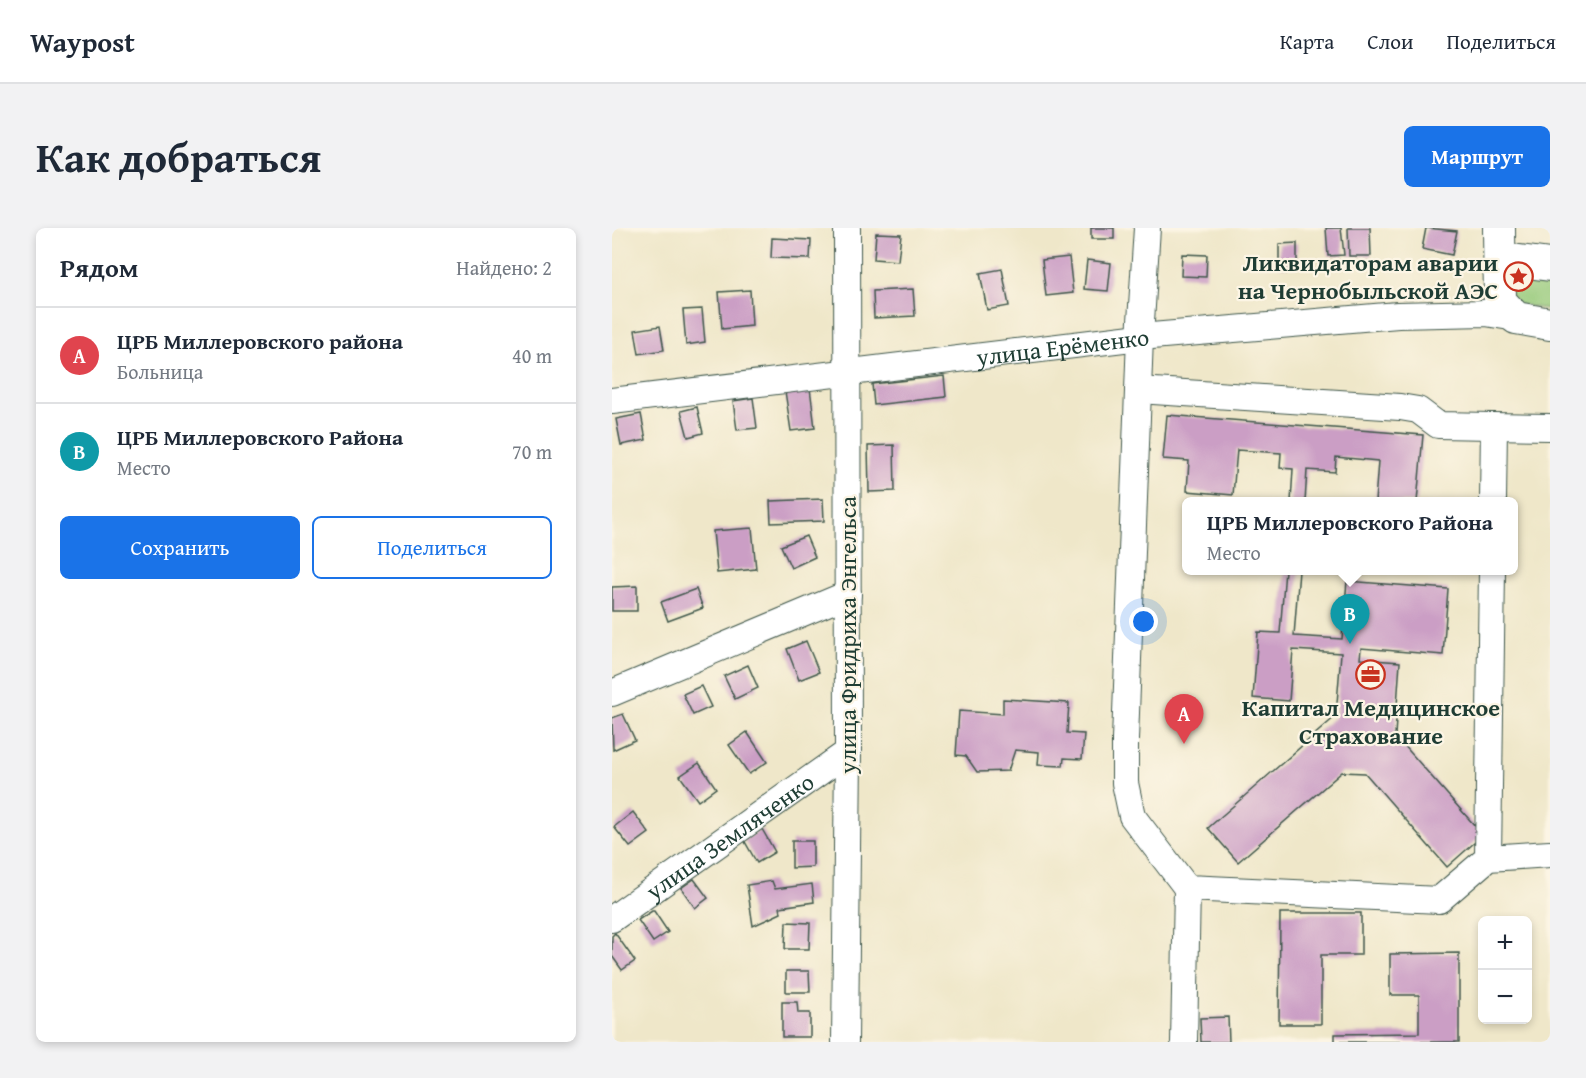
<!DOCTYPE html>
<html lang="ru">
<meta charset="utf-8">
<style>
:root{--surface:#fff;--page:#f2f2f3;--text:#1f2937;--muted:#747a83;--line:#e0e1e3;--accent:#1a73e8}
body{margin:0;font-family:"Gentium Book Plus",serif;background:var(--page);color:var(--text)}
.controls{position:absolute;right:18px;bottom:18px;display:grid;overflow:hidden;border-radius:9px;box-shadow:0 3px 9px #0003}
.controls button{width:54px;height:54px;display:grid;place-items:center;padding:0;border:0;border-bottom:2px solid var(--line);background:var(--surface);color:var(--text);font:30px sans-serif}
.you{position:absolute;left:532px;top:394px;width:21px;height:21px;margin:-15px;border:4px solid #fff;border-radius:50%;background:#1a73e8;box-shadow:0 0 0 9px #1a73e833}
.badge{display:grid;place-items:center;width:39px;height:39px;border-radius:50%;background:var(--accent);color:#fff;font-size:20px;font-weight:700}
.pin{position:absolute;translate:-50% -50px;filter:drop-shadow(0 2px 3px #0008)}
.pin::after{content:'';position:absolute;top:32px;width:21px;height:18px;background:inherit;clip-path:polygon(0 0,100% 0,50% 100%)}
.popup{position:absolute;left:570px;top:269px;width:336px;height:78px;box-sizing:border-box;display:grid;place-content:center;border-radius:9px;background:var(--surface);filter:drop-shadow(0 2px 4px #0005);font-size:20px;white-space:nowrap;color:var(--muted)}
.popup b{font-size:22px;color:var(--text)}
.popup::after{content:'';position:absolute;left:50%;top:100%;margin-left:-12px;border:12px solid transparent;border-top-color:var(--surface)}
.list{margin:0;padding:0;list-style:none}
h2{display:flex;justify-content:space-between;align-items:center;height:78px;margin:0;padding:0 24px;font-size:26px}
h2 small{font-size:20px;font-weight:400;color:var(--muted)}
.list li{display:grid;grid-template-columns:39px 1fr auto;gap:18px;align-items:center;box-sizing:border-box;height:96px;padding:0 24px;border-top:2px solid var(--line)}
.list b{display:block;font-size:22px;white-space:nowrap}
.list p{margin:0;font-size:20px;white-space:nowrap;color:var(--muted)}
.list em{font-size:20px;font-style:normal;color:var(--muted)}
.actions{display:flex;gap:12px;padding:18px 24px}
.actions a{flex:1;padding:14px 0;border:2px solid var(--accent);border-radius:9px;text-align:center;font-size:21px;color:var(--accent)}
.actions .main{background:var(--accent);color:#fff}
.map{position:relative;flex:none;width:938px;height:814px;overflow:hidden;border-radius:9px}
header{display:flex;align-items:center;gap:36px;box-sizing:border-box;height:84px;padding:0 30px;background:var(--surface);border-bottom:2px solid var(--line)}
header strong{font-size:28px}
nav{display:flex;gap:33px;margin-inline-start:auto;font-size:21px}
.intro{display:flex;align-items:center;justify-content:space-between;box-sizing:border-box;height:144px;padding:0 36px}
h1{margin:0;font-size:42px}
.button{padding:15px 27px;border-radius:9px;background:var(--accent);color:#fff;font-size:21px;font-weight:700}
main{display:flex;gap:36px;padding:0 36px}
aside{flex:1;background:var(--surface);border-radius:9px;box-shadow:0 3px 9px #0003}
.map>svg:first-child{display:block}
.green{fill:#97ca7b;stroke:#5b8458;stroke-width:1.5}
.building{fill:#cb9ec5}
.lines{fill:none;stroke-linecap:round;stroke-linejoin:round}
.minor-casing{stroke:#3e564a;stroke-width:28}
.major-casing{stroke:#3e564a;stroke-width:34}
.minor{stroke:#fff;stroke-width:26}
.major{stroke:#fff;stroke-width:32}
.labels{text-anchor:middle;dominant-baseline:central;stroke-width:4.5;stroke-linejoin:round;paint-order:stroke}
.poi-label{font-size:24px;font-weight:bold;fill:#1f3d34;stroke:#fcf5e5;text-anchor:end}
.street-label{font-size:24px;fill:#1f3d34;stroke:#fcf5e5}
</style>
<header>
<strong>Waypost</strong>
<nav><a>Карта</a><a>Слои</a><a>Поделиться</a></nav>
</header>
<div class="intro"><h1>Как добраться</h1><a class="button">Маршрут</a></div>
<main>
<aside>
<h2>Рядом<small>Найдено: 2</small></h2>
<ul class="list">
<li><span class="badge" style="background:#e0444e">A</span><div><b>ЦРБ Миллеровского района</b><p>Больница</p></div><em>40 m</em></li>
<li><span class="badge" style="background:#0f9aa8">B</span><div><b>ЦРБ Миллеровского Района</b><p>Место</p></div><em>70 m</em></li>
</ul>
<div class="actions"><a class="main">Сохранить</a><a>Поделиться</a></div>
</aside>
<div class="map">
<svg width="938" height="814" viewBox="0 0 938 814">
<rect width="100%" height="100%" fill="#fcf5e5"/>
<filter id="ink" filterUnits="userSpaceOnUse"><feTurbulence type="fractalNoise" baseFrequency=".0167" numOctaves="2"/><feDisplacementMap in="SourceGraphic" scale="12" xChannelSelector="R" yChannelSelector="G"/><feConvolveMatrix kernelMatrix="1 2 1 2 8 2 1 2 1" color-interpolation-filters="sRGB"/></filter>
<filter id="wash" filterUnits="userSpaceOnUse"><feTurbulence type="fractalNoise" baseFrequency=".008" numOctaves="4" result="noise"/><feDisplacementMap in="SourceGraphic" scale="24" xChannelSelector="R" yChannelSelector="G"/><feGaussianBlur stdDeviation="1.35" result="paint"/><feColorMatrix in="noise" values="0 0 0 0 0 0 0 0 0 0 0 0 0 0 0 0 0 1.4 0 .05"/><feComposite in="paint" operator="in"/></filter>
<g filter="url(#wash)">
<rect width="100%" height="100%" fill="#efe7c9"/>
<!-- green -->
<path class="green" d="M898 42 938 49V82L897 75Z"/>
<g id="blocks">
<!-- building -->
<g class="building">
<rect x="479" y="0" width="23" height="11"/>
<path d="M714 0H729L732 27 716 28Z"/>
<path d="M736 0H758L759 28H737Z"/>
<path d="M814 0 845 3 840 27 810 21Z"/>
<path d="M264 5 289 6 286 33 262 31Z"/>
<path d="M160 10 199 12 198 31 159 30Z"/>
<path d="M685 15V39H667V16Z"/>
<path d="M570 26 595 27 594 49 569 48Z"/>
<path d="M457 29 461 65 434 68 430 32Z"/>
<path d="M475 32 499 35 496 63 472 61Z"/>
<path d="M390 41 397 78 375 82 368 45Z"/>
<path d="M301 61 303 88 262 90 261 63Z"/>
<path d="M138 62 140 98 110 101 107 64Z"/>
<path d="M90 81 93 114 74 117 71 82Z"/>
<path d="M48 98 52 122 27 126 23 102Z"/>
<path d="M332 148 334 169 262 177 260 156Z"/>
<path d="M198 160 203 200 179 203 173 163Z"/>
<path d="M141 170 145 200 125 202 121 173Z"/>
<path d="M85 179 91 205 76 209 69 183Z"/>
<path d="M29 186 34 212 9 217 4 191Z"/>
<path d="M555 187 811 207 805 274H763L766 233 724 229 723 244 695 242 693 274H679L681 241 668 240 669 225 625 222 621 267 575 263 577 233 551 231Z"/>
<path d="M282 217 283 263 257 264 256 218Z"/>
<path d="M211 271 212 293 159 295 158 273Z"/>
<path d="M140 300 144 341 105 345 101 303Z"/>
<path d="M194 308 203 329 179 340 169 318Z"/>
<path d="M673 342H687L682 408 730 411 735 353 836 361 831 427 749 420 748 431 788 434 783 507 871 607 835 639 753 545 730 544 626 634 596 600 724 488 729 425 681 422 677 473 641 470 646 404 668 405Z"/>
<path d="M25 358V383H0V359Z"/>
<path d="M84 361 91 380 56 393 49 374Z"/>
<path d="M194 413 207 444 187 452 175 421Z"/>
<path d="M136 437 146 460 123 471 112 448Z"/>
<path d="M89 458 99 479 81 487 71 466Z"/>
<path d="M391 471 457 475 455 505 472 506 470 531 452 530 451 538 426 537 427 524 403 522 396 543 365 544 354 528 344 527 347 483 391 486Z"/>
<path d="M11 486 23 512 1 522 0 490Z"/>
<path d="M135 504 155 534 137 546 117 517Z"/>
<path d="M87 535 104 560 86 573 68 548Z"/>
<path d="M21 584 37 605 18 619 2 599Z"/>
<path d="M150 601 163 624 145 635 132 612Z"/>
<path d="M180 613H201V639L180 640Z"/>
<path d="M82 651 96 670 83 680 69 660Z"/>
<path d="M160 653 163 661 200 656 202 674 168 679 169 685 141 698 135 657Z"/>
<path d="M40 683H42L56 704 41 714 26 692Z"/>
<path d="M668 685H749V727H709V796H667Z"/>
<path d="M174 694 198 695 197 721H173Z"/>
<path d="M3 705 23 733 10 742 0 728V708Z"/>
<path d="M847 725V814H723V806L807 805V767H778V726Z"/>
<path d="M174 743H197L198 764H174Z"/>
<path d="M170 774H185L186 785H198V809H170Z"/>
<path d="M616 789 617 814H589L588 790Z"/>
</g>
</g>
</g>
<g filter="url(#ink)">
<use href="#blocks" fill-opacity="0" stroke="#3e564a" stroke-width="1.5"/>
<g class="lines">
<defs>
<g id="minor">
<path d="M535 0 528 109 513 512V555L520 588 575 660 827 672 876 630 938 626"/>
<path d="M526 162 788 179 806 182 826 197 938 199"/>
<path id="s1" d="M0 173 528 109 786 87 874 85 904 90"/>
<path d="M881 274 882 198"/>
<path d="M0 465 236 366"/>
<path d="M876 630 880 342"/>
<path id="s2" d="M0 691 236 524"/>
<path d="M233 814 236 524 235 0"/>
<path d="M572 814 575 660"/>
</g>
<g id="major">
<path d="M887 0 888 73 904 90 938 96"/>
<path d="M887 42 900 32 938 37"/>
</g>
</defs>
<!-- minor casing -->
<use href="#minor" class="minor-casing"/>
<!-- major casing -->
<use href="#major" class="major-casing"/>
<!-- minor -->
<use href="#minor" class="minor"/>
<!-- major -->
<use href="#major" class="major"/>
</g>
</g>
<!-- icons -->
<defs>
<symbol id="sight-ring" viewBox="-11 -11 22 22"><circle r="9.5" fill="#fcf5e5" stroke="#c8321e" stroke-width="1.5"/><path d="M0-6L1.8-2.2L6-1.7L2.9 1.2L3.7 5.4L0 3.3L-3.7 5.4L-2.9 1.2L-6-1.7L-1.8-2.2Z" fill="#c8321e"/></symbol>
<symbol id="office-ring" viewBox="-11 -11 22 22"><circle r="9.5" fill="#fcf5e5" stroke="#c8321e" stroke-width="1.5"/><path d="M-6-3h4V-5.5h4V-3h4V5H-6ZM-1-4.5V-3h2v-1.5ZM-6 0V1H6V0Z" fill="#c8321e"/></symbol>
</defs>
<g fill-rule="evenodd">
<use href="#sight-ring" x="890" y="32" width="33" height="33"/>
<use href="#office-ring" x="742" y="430" width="33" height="33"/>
</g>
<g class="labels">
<!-- poi labels -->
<g class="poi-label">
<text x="886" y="34">Ликвидаторам аварии<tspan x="886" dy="28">на Чернобыльской АЭС</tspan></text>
<text x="759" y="479" text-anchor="middle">Капитал Медицинское<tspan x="759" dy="28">Страхование</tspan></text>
</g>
<!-- street labels -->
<g class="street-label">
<text stroke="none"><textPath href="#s1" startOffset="454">улица Ерёменко</textPath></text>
<text transform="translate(235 407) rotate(-90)">улица Фридриха Энгельса</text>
<text stroke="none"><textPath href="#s2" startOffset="144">улица Земляченко</textPath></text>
</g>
</g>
</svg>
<div class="controls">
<button>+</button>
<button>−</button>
</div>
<div class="you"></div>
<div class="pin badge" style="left:572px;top:516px;background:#e0444e">A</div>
<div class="pin badge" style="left:738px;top:416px;background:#0f9aa8">B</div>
<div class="popup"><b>ЦРБ Миллеровского Района</b>Место</div>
</div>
</main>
